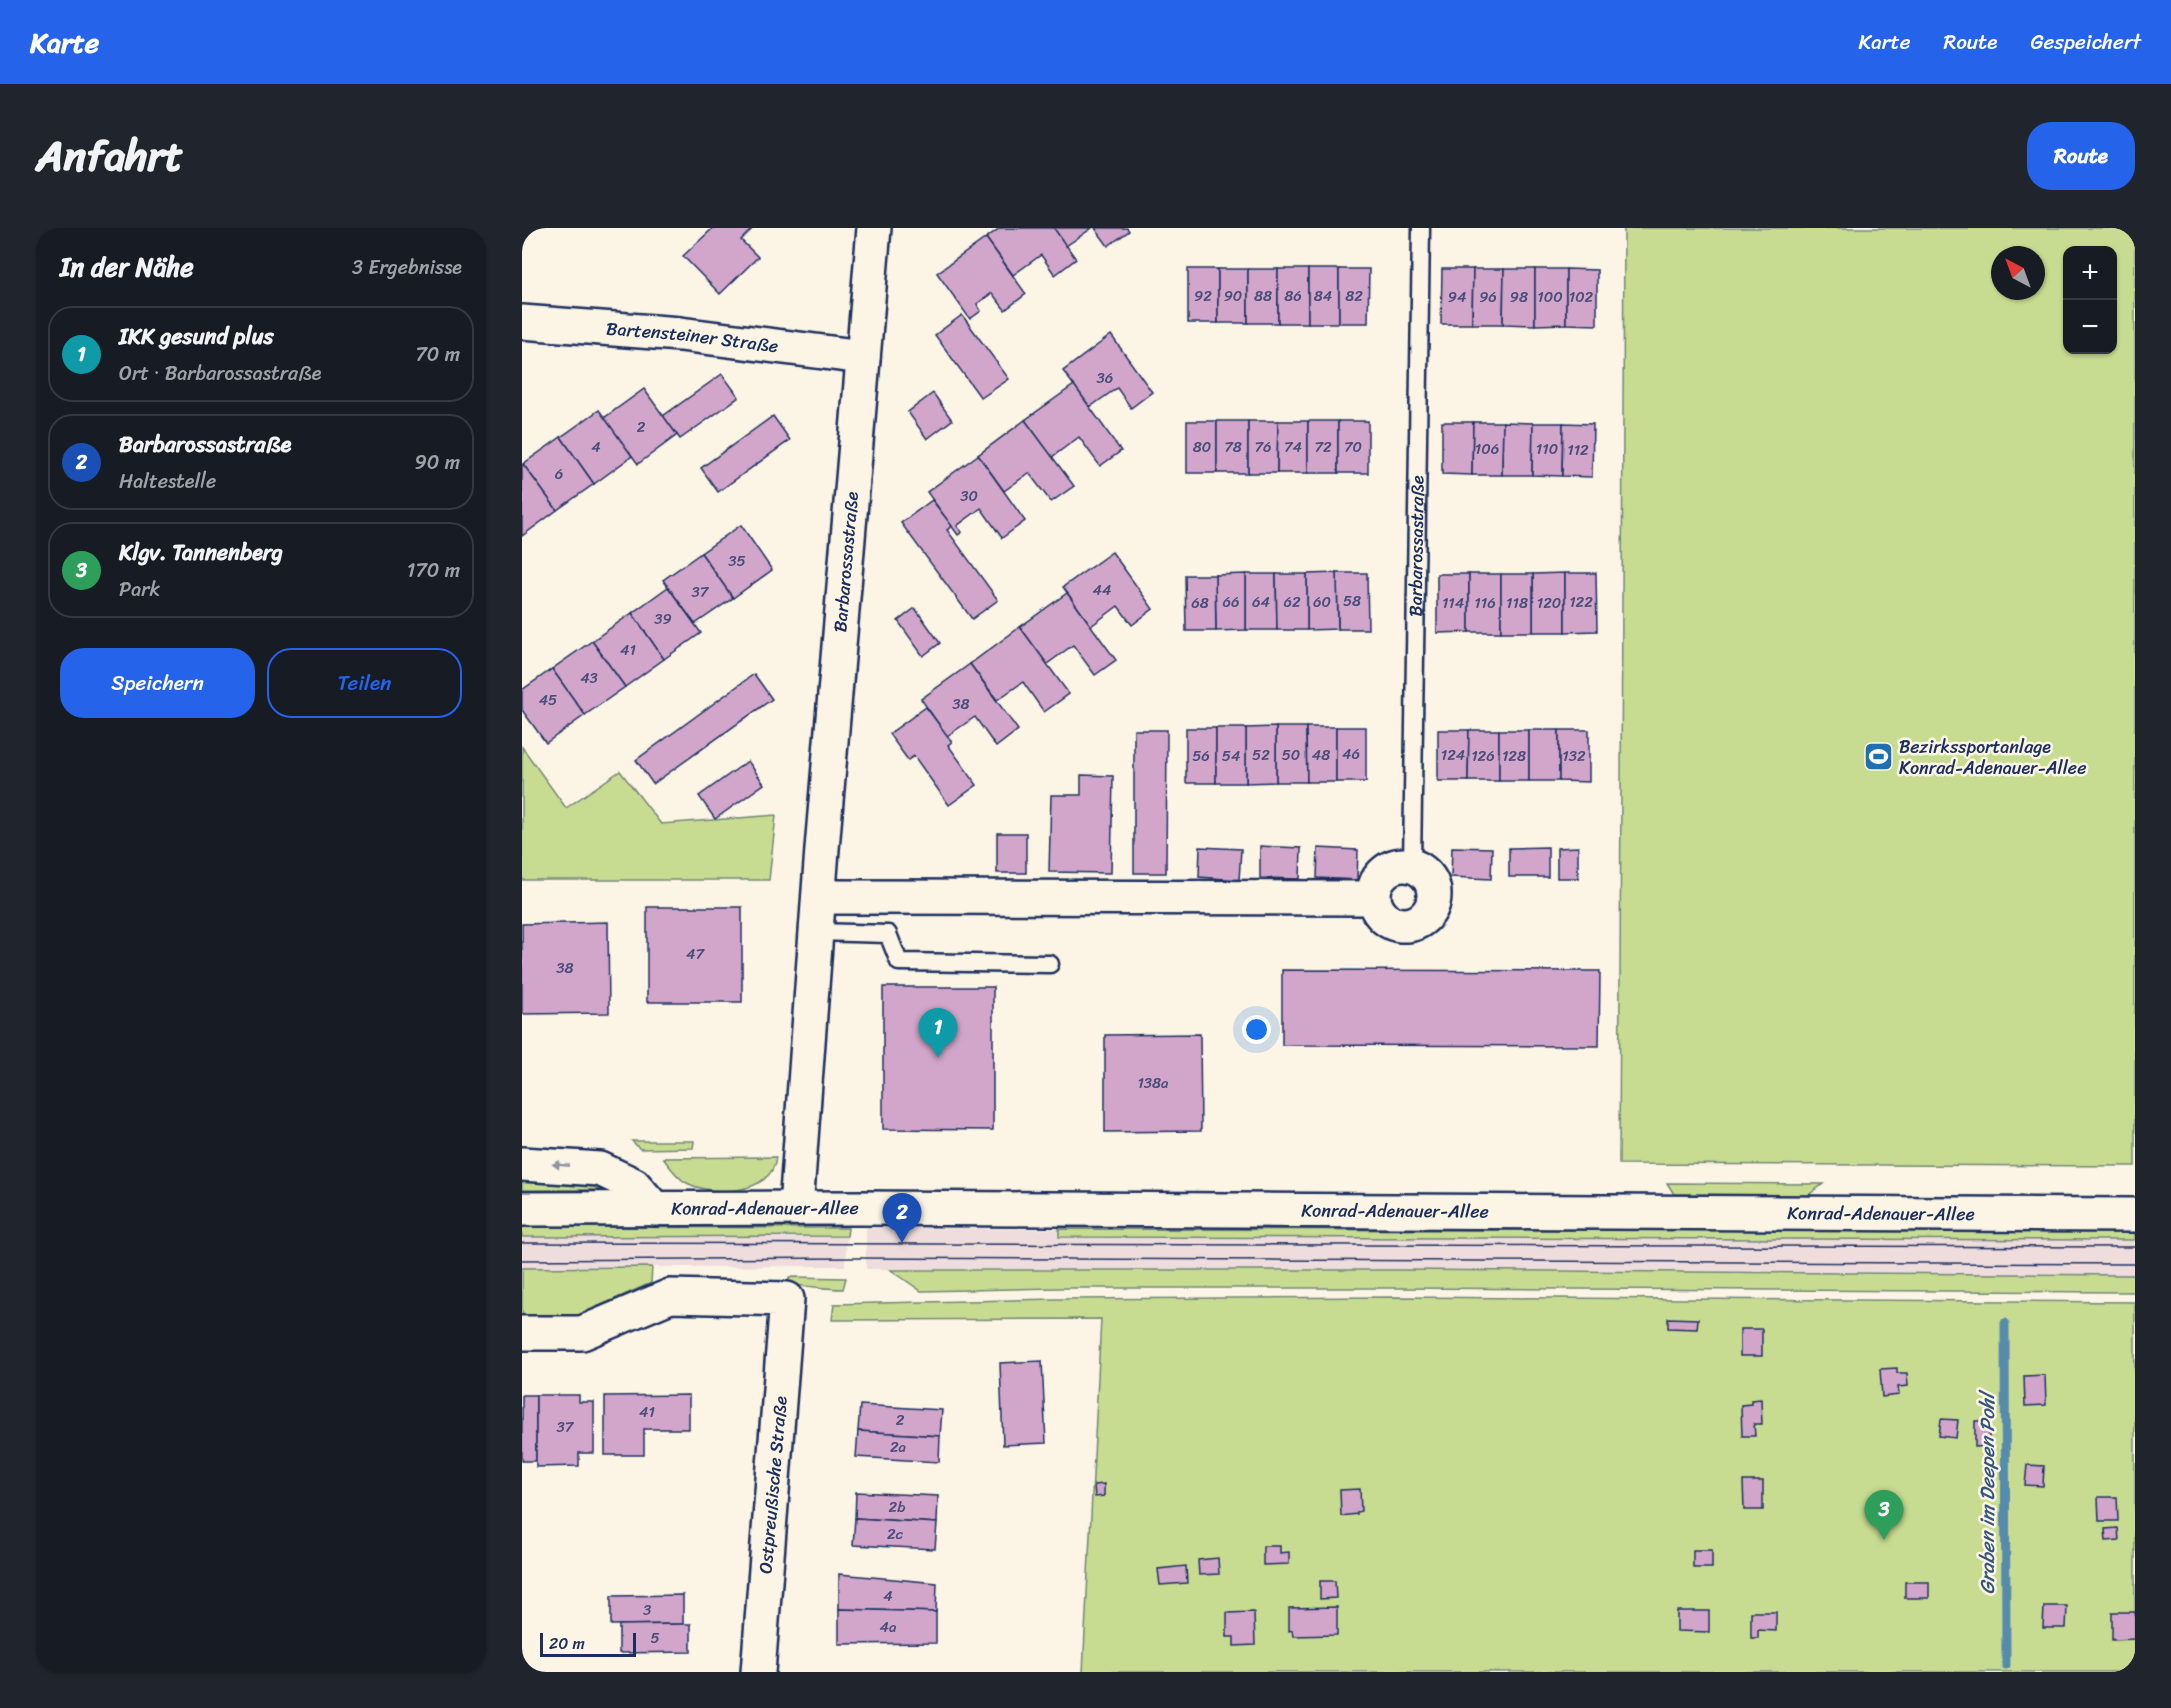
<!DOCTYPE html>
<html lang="de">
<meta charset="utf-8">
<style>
:root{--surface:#171b24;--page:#20242c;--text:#f1f3f6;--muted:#9ea1a6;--line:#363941;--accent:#2563eb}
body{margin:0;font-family:Sriracha,sans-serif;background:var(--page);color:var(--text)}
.controls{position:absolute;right:18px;top:18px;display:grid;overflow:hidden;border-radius:12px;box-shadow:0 2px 4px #0004}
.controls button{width:54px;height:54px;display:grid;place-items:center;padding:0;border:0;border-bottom:2px solid var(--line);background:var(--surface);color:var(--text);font:30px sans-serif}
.compass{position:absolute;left:1469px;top:18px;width:54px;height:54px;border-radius:50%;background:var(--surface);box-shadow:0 2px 4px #0004;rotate:319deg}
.scale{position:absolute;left:18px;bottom:15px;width:96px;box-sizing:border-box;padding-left:6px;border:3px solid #1b2f5e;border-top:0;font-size:16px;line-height:21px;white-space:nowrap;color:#1b2f5e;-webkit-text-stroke:4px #fcf5e5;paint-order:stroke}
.you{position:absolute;left:735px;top:802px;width:21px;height:21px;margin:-15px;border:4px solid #fff;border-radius:50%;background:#1a73e8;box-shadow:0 0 0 9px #1a73e833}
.badge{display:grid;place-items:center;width:39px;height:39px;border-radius:50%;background:var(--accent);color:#fff;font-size:20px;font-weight:700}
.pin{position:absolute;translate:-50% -50px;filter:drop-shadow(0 2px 3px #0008)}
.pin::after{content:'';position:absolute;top:32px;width:21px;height:18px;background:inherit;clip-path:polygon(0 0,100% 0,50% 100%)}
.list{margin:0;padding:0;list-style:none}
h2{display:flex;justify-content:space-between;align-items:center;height:78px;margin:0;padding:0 24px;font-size:26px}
h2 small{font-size:20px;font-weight:400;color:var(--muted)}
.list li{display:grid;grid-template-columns:39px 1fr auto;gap:18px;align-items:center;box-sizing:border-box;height:96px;margin:0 12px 12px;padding:0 12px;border:2px solid var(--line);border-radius:24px}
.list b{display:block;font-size:22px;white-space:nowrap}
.list p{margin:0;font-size:20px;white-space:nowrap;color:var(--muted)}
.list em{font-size:20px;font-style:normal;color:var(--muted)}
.actions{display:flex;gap:12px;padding:18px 24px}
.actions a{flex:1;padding:14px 0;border:2px solid var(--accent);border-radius:24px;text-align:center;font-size:21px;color:var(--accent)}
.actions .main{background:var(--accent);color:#fff}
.map{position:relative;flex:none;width:1613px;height:1444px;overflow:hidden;border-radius:24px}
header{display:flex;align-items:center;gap:36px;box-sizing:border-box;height:84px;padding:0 30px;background:var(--accent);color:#fff}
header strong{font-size:28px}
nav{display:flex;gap:33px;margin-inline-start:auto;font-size:21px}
.intro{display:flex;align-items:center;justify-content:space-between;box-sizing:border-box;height:144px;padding:0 36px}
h1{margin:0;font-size:42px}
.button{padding:15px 27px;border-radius:24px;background:var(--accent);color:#fff;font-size:21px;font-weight:700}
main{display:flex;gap:36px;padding:0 36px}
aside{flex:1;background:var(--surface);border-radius:24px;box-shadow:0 2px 4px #0004}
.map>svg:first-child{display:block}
.built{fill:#efdddd}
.green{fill:#c8dc91;stroke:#728678;stroke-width:1.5;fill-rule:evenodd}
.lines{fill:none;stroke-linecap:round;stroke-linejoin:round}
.stream{stroke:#578bac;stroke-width:9}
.building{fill:#d2a6cb;stroke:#1b2f5e;stroke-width:1.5}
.lane-casing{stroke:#1b2f5e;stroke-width:21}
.street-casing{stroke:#1b2f5e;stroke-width:38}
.secondary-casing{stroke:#1b2f5e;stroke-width:38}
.lane{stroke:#fcf5e5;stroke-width:16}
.street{stroke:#fcf5e5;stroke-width:33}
.secondary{stroke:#fcf5e5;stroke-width:33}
.tram{stroke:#1b2f5e;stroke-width:1.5}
.oneway{fill:#8c92a2}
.labels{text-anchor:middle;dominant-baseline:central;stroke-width:5;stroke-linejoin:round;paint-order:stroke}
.number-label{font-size:15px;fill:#494d79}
.street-label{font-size:18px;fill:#1b2f5e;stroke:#fcf5e5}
.poi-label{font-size:18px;fill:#1b2f5e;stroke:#fcf5e5;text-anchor:start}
.water-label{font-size:20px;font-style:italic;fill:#34557e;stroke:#fcf5e5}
</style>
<header>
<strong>Karte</strong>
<nav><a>Karte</a><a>Route</a><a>Gespeichert</a></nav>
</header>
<div class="intro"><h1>Anfahrt</h1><a class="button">Route</a></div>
<main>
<aside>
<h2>In der Nähe<small>3 Ergebnisse</small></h2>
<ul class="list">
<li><span class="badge" style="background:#0f9aa8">1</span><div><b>IKK gesund plus</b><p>Ort · Barbarossastraße</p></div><em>70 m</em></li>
<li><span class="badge" style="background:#1a4fb4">2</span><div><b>Barbarossastraße</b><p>Haltestelle</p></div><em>90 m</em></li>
<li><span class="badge" style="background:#2e9e5b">3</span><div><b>Klgv. Tannenberg</b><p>Park</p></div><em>170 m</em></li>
</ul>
<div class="actions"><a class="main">Speichern</a><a>Teilen</a></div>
</aside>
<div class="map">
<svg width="1613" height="1444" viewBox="0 0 1613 1444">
<rect width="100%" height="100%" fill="#fcf5e5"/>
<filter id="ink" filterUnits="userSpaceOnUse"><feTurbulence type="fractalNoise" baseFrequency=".0167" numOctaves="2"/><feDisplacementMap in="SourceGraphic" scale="12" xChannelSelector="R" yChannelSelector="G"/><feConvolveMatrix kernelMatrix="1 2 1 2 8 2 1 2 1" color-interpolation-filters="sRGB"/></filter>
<g filter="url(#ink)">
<!-- built -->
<g class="built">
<path d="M344 1000 537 1001V1009L1613 1012V1047L344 1041Z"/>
<path d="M325 1008 323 1038 0 1040V1009Z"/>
</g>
<!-- green -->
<g class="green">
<path d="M1102 0H1613V938L1097 936ZM1546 22H1590V122H1546ZM1478 27H1514V63H1478Z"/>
<path d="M0 519 44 580 98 543 139 596 254 587 247 652H0Z"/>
<path d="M110 913H172L171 920 118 921Z"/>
<path d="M254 929C251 967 189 969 163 954 155 949 147 938 141 930Z"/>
<path d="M0 952H28L76 959V962H0Z"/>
<path d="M1145 955 1301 956 1285 968 1152 966Z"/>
<path d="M0 999 326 1000 325 1008 0 1009Z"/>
<path d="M537 1001 1613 1003V1012L537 1009Z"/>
<path d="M130 1039 129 1055 43 1093H0V1040Z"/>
<path d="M369 1042H877L1613 1047V1064L875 1060H535L399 1063Z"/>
<path d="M267 1049 324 1050 321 1061C302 1061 285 1057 266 1057Z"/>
<path d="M874 1069 1613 1074V1444H561L579 1091 310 1092 312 1076 535 1071Z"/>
</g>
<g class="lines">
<!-- stream -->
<path class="stream" d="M1483 1095 1484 1437"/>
</g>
<!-- building -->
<g class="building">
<path d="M191 0H231L219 12 236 29 198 66 161 28Z"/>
<path d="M478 0H532L554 31 533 47 519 27 491 47 464 10Z"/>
<path d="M532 0H570L544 18Z"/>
<path d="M573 0H605L607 3 586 18Z"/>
<path d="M464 10 504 66 483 82 470 65 455 76 459 83 448 91 415 45Z"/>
<rect x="666" y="41" width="30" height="54"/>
<rect x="696" y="41" width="30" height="54"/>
<rect x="726" y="41" width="30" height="54"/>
<rect x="756" y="41" width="30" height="54"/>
<rect x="786" y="41" width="31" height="54"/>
<path d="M817 41H847L846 95H817Z"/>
<path d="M920 41H951L950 96H919Z"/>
<path d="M951 41H982L981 96H950Z"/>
<path d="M982 41H1013V97L981 96Z"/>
<path d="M1013 41H1044V96L1013 97Z"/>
<path d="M1044 41 1075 42V97L1044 96Z"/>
<path d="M440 87 487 151 459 170 413 107Z"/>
<path d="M589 107 630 164 609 180 595 160 568 179 541 143Z"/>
<path d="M200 146 217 169 158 211 141 188Z"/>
<path d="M552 157 599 223 578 238 557 209 530 229 503 192Z"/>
<path d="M122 161 155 207 116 236 82 190Z"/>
<path d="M411 165 430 192 405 211 386 184Z"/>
<path d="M77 182 110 228 72 256 39 209Z"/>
<path d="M251 188 268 212 196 264 179 240Z"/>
<path d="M503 192 552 258 529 274 507 245 482 263 456 227Z"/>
<rect x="665" y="193" width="30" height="52"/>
<rect x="695" y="193" width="31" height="52"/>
<path d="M726 193H756L755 245H726Z"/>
<path d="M756 193H786V245H755Z"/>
<rect x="786" y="193" width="30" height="52"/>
<rect x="816" y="193" width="30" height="52"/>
<path d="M920 194H951L950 247 920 246Z"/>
<path d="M951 194H981L980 247H950Z"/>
<path d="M981 194 1011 195 1010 247H980Z"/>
<path d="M1011 195H1041L1040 248 1010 247Z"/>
<path d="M1041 195 1071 196 1070 249 1040 248Z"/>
<path d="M39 209 72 256 35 282 1 236Z"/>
<path d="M456 227 503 293 480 310 459 280 435 298 440 304 436 307 405 264Z"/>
<path d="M1 236 35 282 0 308V237Z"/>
<path d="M410 272 430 298 425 302 476 372 450 391 379 295Z"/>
<path d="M219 297 250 342 211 370 179 325Z"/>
<path d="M590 324 631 381 610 397 596 378 569 398 541 359Z"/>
<path d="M179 325 211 370 173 396 141 352Z"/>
<path d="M815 345H845L846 401H816Z"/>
<path d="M815 345 816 401 785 402V346Z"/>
<path d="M1043 345V404H1011V346Z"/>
<path d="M1043 345H1074L1075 403 1043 404Z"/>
<path d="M724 346H754L755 402H724Z"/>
<path d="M724 346V402L694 403 693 347Z"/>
<path d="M754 346H785V402H755Z"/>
<path d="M915 346H947V404L915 405Z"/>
<rect x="947" y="346" width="32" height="58"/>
<rect x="979" y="346" width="32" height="58"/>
<path d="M663 347H693L694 403H664Z"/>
<path d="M146 359 179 405 142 431 110 385Z"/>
<path d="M545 365 594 432 573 447 551 417 525 436 498 399Z"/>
<path d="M393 380 418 415 401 428 376 393Z"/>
<path d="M110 385 142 431 103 459 70 413Z"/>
<path d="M498 399 547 466 522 484 501 454 475 472 448 436Z"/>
<path d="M70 413 103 459 63 487 30 441Z"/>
<path d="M448 436 496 502 474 519 453 489 425 508 399 471Z"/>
<path d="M30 441 63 487 24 515 0 482V462Z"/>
<path d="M232 446 250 471 131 556 114 532Z"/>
<path d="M404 479 430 514 426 517 455 557 427 577 392 528 386 532 367 506Z"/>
<path d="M754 499H784L785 554H754Z"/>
<path d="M754 499V554L724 555V500Z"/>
<path d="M784 499H814V554H785Z"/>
<rect x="814" y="499" width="30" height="55"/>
<rect x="664" y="500" width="30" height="55"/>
<rect x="694" y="500" width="30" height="55"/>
<path d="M612 502H645L644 645H612Z"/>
<path d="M916 502H947L946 553H916Z"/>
<path d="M947 502H977V553H946Z"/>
<rect x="977" y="502" width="30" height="51"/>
<rect x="1007" y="502" width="30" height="51"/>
<path d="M1037 502H1067V554L1037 553Z"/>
<path d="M226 533 242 556 193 591 177 568Z"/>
<path d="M559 547 591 548 589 645 527 644 529 567H559Z"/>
<rect x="475" y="605" width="29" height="40"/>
<path d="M738 618 779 620 778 651 738 650Z"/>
<path d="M678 619 719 621 717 652 677 649Z"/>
<path d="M930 619 970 620 969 651 929 649Z"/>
<path d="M1026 619V649H987V620Z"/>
<path d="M1056 619V650H1035V620Z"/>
<path d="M796 620 836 622 835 652 795 650Z"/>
<rect x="125" y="679" width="95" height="95"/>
<path d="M86 694 87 785 0 786V696Z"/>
<path d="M760 742 1078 743 1077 818 760 817Z"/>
<path d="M361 759H471V902L361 901Z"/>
<path d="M678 806 679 903 583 904V807Z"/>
<path d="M1146 1090 1176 1091 1175 1101 1146 1100Z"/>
<rect x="1218" y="1101" width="22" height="27"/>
<path d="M520 1133 524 1215 481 1217 478 1135Z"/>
<path d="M1375 1140V1145H1385L1386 1158 1376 1159 1377 1167 1360 1169 1358 1141Z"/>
<path d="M1523 1147 1524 1177 1503 1178 1502 1148Z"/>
<rect x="0" y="1167" width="14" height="66"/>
<path d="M14 1167H57V1174H72V1225H57V1238L14 1239Z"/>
<path d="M167 1167V1201H122V1227H83V1168Z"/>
<path d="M1239 1171 1240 1196H1232L1233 1208H1220L1219 1177 1229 1176V1172Z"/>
<path d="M338 1177 420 1182 418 1208 336 1203Z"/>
<path d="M1419 1191 1436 1192 1434 1210 1417 1208Z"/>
<path d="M1453 1193H1467V1218L1453 1219Z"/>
<path d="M336 1203 418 1208 417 1234 334 1229Z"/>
<path d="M1505 1237 1522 1238 1521 1258 1503 1257Z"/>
<path d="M1221 1253H1241V1282H1222Z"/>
<path d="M582 1256V1268L573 1269 572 1257Z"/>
<path d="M838 1261 839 1283 835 1284V1286L819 1288 818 1262Z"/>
<path d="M334 1264 416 1268 415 1295 333 1290Z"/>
<path d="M1576 1269H1595L1596 1293H1577Z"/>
<path d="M333 1290 415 1295 413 1321 331 1317Z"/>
<path d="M1596 1300 1597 1312 1584 1313 1583 1301Z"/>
<path d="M741 1318H758V1325L767 1324V1336L741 1337Z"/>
<rect x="1171" y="1322" width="19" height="18"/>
<path d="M696 1330 697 1346 677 1347 676 1332Z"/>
<path d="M664 1338 665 1355 638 1357 636 1341Z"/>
<path d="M317 1346 415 1355 414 1384 317 1381Z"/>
<path d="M798 1353H813L814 1370 798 1371Z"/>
<rect x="1383" y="1354" width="24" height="16"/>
<path d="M161 1367V1396L89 1397V1368Z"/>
<path d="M1522 1378H1545L1544 1400H1521Z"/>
<path d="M815 1379V1407L771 1408 770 1402 767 1403V1380Z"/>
<path d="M317 1381 414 1384V1415L317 1416Z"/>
<path d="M1155 1383H1187V1404L1155 1403Z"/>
<path d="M732 1384 733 1417 712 1418V1409H705V1385Z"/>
<path d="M1229 1384H1254V1403L1236 1402V1410H1229Z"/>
<path d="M1590 1384H1613V1411L1590 1412Z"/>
<path d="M161 1396H169V1424L97 1425V1397Z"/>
</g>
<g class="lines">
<defs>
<g id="lane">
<path id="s1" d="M890 638 899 0"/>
<path d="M294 704 366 706 377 734 528 736"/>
</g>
<g id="street">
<path id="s2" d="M0 94 158 106 341 129"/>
<circle cx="882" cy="667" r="30"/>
<path d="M297 669 851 670"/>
<path d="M0 936 78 941 112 957 133 981"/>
<path id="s3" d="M274 980 300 621 352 0"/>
<path d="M0 1105H60L148 1068 265 1071 236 1444"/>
</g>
<g id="secondary">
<path id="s4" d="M0 981 337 980 1613 987"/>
</g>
</defs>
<!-- lane casing -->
<use href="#lane" class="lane-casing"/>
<!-- street casing -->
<use href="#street" class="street-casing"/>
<!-- secondary casing -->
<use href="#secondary" class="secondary-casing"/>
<!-- lane -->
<use href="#lane" class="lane"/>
<!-- street -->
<use href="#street" class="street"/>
<!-- secondary -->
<use href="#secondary" class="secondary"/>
<!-- tram -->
<g class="tram">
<path d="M0 1015 1613 1019"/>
<path d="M0 1032 334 1030 1613 1036"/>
</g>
</g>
<!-- one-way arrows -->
<defs><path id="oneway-solid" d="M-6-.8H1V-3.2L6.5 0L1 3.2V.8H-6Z" transform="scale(1.5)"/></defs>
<use class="oneway" href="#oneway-solid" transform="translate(39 937) rotate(-175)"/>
</g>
<!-- icons -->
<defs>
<symbol id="stadium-square" viewBox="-11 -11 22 22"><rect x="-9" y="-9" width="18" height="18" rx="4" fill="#1f6fb2" stroke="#fcf5e5"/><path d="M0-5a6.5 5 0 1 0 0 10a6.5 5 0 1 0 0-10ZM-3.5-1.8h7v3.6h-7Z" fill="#fff"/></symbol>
</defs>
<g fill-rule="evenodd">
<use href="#stadium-square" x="1340" y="512" width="33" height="33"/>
</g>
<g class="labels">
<!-- number labels -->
<g class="number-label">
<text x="681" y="68">92</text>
<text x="711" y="68">90</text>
<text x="741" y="68">88</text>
<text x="771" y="68">86</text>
<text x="801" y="68">84</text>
<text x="832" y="68">82</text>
<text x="935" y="69">94</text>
<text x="966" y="69">96</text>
<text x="997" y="69">98</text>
<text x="1028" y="69">100</text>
<text x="1059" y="69">102</text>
<text x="583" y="150">36</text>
<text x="119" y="199">2</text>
<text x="74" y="219">4</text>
<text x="680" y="219">80</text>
<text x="711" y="219">78</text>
<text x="741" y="219">76</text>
<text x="771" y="219">74</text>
<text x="801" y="219">72</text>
<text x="831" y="219">70</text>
<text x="965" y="221">106</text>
<text x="1025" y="221">110</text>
<text x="1056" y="222">112</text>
<text x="37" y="246">6</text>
<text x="447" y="268">30</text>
<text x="215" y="333">35</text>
<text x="580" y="362">44</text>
<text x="178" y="364">37</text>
<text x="830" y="373">58</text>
<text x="709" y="374">66</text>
<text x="739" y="374">64</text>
<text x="770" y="374">62</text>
<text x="800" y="374">60</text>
<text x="1059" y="374">122</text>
<text x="678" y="375">68</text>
<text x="931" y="375">114</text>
<text x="963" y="375">116</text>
<text x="995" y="375">118</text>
<text x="1027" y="375">120</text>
<text x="141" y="391">39</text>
<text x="106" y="422">41</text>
<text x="67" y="450">43</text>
<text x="26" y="472">45</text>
<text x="439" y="476">38</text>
<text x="829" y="526">46</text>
<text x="739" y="527">52</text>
<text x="769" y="527">50</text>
<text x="799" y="527">48</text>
<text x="931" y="527">124</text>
<text x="679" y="528">56</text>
<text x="709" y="528">54</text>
<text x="961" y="528">126</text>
<text x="992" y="528">128</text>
<text x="1052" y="528">132</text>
<text x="173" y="726">47</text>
<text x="43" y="740">38</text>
<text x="631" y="855">138a</text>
<text x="125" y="1184">41</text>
<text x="378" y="1192">2</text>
<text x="43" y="1199">37</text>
<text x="376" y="1219">2a</text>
<text x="375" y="1279">2b</text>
<text x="373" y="1306">2c</text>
<text x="366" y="1368">4</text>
<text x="125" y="1382">3</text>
<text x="366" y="1399">4a</text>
<text x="133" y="1410">5</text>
</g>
<!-- street labels -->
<g class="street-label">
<text stroke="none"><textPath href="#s2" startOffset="171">Bartensteiner Straße</textPath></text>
<text stroke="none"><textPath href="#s1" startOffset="320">Barbarossastraße</textPath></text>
<text stroke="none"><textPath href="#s3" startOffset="648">Barbarossastraße</textPath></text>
<text stroke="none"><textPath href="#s4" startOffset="243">Konrad-Adenauer-Allee</textPath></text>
<text stroke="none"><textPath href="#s4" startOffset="873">Konrad-Adenauer-Allee</textPath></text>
<text stroke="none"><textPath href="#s4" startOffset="1359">Konrad-Adenauer-Allee</textPath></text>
<text transform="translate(251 1257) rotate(-85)">Ostpreußische Straße</text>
</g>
<!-- poi labels -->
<g class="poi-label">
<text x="1377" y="519">Bezirkssportanlage<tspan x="1377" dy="21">Konrad-Adenauer-Allee</tspan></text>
</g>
<!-- water labels -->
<g class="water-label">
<text transform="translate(1465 1266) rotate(-90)">Graben im Deepen Pohl</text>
</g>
</g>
</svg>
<div class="controls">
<button>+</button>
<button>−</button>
</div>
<svg class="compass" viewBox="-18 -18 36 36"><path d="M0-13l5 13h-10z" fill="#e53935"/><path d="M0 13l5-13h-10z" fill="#9ea1a6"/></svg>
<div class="scale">20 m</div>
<div class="you"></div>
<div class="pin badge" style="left:416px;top:830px;background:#0f9aa8">1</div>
<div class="pin badge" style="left:380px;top:1015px;background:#1a4fb4">2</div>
<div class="pin badge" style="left:1362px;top:1312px;background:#2e9e5b">3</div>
</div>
</main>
